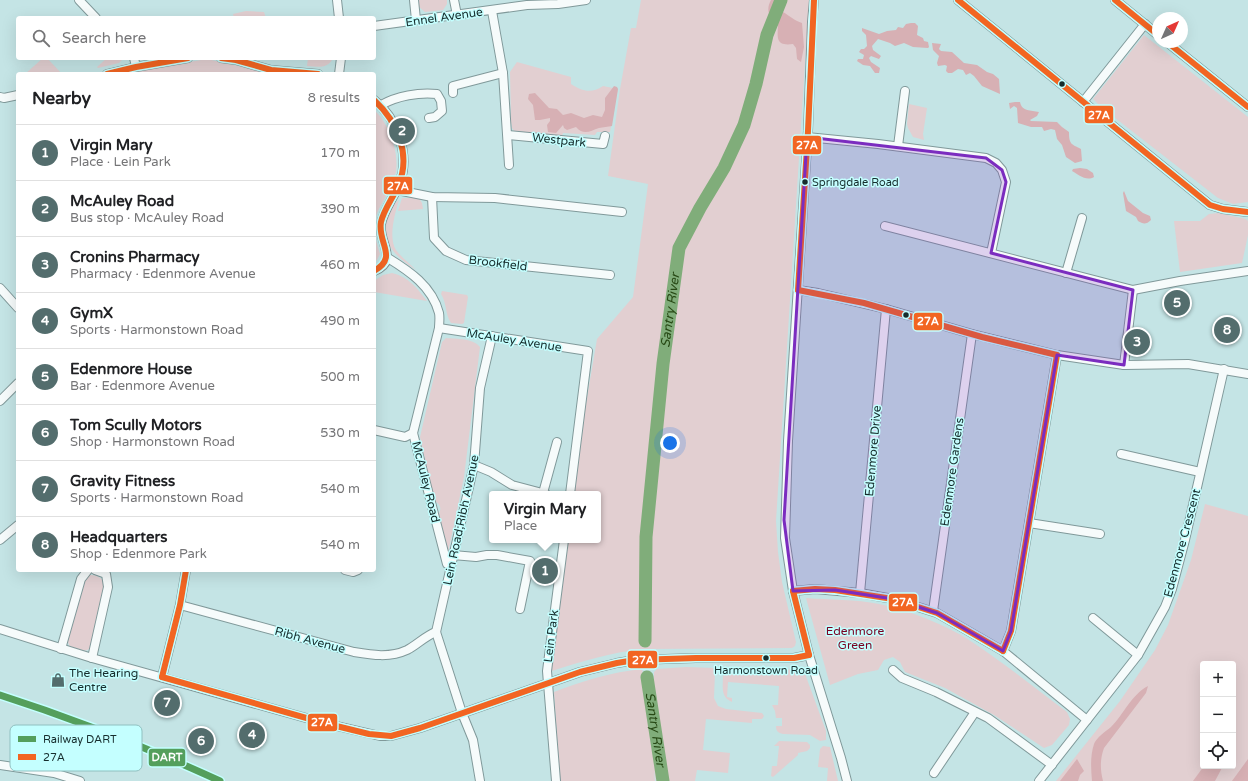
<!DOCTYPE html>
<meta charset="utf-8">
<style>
:root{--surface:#fff;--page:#f6f6f6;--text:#202124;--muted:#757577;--line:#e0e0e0;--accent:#536d6d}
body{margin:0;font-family:"Varela Round",sans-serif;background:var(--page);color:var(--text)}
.controls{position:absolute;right:12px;bottom:12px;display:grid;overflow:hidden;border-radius:4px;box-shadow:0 4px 16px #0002}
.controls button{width:36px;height:36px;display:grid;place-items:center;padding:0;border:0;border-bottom:1px solid var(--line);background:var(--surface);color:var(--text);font:20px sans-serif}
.compass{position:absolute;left:1152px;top:12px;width:36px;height:36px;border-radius:50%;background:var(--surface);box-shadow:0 4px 16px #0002;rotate:45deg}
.you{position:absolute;left:670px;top:443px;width:14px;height:14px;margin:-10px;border:3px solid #fff;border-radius:50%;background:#1a73e8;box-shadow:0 0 0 6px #1a73e833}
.badge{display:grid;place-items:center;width:26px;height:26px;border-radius:50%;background:var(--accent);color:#fff;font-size:13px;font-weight:700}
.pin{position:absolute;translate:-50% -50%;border:2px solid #fff;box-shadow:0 1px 4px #0006}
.popup{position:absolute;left:489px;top:491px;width:112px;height:52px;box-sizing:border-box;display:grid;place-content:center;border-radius:4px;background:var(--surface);filter:drop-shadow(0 1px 3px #0005);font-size:13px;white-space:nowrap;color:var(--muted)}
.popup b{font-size:15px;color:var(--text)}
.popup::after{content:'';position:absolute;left:50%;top:100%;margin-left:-8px;border:8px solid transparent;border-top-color:var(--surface)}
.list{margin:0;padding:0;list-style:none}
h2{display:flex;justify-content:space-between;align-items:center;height:52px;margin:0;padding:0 16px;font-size:17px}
h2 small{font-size:13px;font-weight:400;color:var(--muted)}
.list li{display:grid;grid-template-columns:26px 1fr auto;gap:12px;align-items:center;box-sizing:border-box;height:56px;padding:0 16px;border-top:1px solid var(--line)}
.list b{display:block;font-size:15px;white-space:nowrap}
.list p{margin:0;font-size:13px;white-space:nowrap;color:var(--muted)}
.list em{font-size:13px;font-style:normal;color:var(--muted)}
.icon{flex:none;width:22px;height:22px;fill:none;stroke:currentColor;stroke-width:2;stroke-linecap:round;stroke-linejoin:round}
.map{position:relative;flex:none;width:1248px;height:781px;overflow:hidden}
.search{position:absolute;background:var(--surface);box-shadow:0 4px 16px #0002;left:16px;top:16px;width:360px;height:44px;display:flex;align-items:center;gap:10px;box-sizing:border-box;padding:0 14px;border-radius:4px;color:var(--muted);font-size:15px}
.panel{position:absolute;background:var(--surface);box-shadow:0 4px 16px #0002;left:16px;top:72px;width:360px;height:500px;border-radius:4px}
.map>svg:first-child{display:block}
.green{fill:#e2cfd1;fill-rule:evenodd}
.forest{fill:#d7b0b4}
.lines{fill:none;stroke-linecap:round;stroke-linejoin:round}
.river{stroke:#80ad7a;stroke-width:13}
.minor-casing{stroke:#80999a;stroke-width:10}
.minor{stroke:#f6fbfb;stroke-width:8}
.bus-1-casing{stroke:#c4ffff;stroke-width:9}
.bus-1{stroke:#f26522;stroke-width:6}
.rail-1-casing{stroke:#c4ffff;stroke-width:10}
.rail-1{stroke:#549f5c;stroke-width:7}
.marked{fill:#7b2cbf;fill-opacity:0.2;stroke:#7b2cbf;stroke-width:3;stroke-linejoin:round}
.bus-dot{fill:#162d2d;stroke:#c4ffff;stroke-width:1.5}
.labels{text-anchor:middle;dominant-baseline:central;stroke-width:3;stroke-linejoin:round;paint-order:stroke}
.bus-label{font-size:11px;fill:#162d2d;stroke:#c4ffff;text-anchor:start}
.street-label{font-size:12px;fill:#162d2d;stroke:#c4ffff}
.park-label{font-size:12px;fill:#7a0021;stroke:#c4ffff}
.poi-label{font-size:12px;fill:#162d2d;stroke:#c4ffff;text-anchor:start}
.water-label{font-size:13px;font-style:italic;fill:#274915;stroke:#c4ffff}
.key{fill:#c4ffff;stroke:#90c0c0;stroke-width:1}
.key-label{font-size:11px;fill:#162d2d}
.line-badge{stroke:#c4ffff;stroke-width:1.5}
.badge-label{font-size:11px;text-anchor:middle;font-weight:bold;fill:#fff}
</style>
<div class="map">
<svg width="1248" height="781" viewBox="0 0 1248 781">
<rect width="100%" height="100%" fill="#c4e4e5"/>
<!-- green -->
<g class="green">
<path d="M418 0H447V4L443 10 425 12 419 7Z"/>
<path d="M641 0H809L776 521 778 552 782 582 796 642 795 646 792 648 644 649C612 652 583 661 552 671L551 669 567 540H598V494H573L583 421 597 339 633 297 648 184 608 176 620 89 631 28H636Z"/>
<path d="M246 11 264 12 266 18H234L233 14Z"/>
<path d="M1144 35 1248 117V202L1233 204 1218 198 1101 107 1093 99Z"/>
<path d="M43 58H47L62 74H25Z"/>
<path d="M107 58H123L122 60 119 63 98 68 97 67Z"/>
<path d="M308 58H333C328 69 318 67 307 66Z"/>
<path d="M207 59 274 74H121Z"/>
<path d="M517 62 571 77V84C582 91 591 94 603 86L618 89 610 132H597L595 135 563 133 562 136 514 131 512 128 511 122 510 72Z"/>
<path d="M909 104 927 108 923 134 924 140 913 137 908 128 907 124Z"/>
<path d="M374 110C389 123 399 151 396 171 395 177 392 185 389 191 384 201 377 209 375 221 373 232 377 244 380 254L377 260 374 262Z"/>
<path d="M402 198H419L422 203 423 209 398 211Z"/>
<path d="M399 200C395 213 388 238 396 250 401 257 410 264 416 270 396 257 381 244 387 218 389 211 393 204 399 200Z"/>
<path d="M1218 213 1246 219 1248 221V235L1242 263 1180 272 1174 221H1200L1209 214Z"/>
<path d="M392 273C409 277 417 288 427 301L374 292V281L383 275Z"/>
<path d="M442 291 467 295 468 297 464 323 462 324 451 323C445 315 447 303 441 294Z"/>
<path d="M446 338C457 339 473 338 480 347L464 477 448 553 438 516C442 508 441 505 434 500L420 437 442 342Z"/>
<path d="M1205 504 1248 516V781H1056L1120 701 1155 650 1168 625 1191 560ZM1203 664H1233V766H1203Z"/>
<path d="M88 575C96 575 100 576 105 583L91 647C86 654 78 649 70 647L67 640 83 583Z"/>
<path d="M806 598C830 600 856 599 879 604 908 610 944 624 969 640 1003 662 1035 688 1067 712L1070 719 1069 725 1052 745 1044 748 994 715 945 688 905 672 900 662 893 657 884 660 878 670 858 674 830 685Z"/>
<path d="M686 667 714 668 715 672 714 698 718 706 726 709 762 713 764 716 762 719H752V723L706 719 703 750 730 753 728 773 697 770 695 781H656L654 771 655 781H560L554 692C582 681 612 672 642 669L654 725V672L657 669Z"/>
<path d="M726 668 803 670 804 671 826 731V740L820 741 810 735 783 734C778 733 776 731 776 726H782V718H776L775 711 772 705H778L779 686 728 682 727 697 732 698V702C720 697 723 686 723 675H725Z"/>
<path d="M779 741 807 742 810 745V748L807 751 798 753V755L773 777 771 776 772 766H777L779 746H774Z"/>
<path d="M823 746 830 747 838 781H827L828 768 818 767 820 749Z"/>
</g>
<!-- forest -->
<g class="forest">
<path d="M771 0H784L782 7 783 12C790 16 795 21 802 23L804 47 801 62 797 59 796 48 793 44C777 46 777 40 778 26 770 18 765 11 771 0Z"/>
<path d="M911 23H915L918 26 917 35 923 38 924 41 928 42 929 47 928 48 913 47 904 43 895 46 890 43 878 39 872 46 873 50 881 56 879 59 871 56 869 58 871 62 880 68 879 73H875L870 66 863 65 857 61 858 59H863L864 55 859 52 861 49H864L867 46 866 35 862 31V28L879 34 887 31 896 30 898 27 903 28 906 24Z"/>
<path d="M932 43 941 44 939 49 941 51 952 52 964 63 977 65 987 72 993 74 999 79 1000 94 982 86 974 76 970 73 966 75 963 70 958 69 952 73H948L946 71 947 66 945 65 938 66 937 63 939 56 933 50Z"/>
<path d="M614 86 617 87 618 89 612 126C608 127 603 127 599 128 590 131 584 136 576 127L567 130 564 128 563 125 556 133 548 132 547 125 550 121V118L540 120H535L533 105 528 99 529 94 535 93 549 108 557 109 563 115 571 113 584 118 593 115 602 117 605 110V98Z"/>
<path d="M1015 102H1020C1022 112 1031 110 1039 112L1037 116 1030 120 1031 121 1057 122 1062 127 1069 132C1069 144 1071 144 1081 149L1082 161 1075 163 1066 157 1062 145 1057 139 1055 130 1051 129 1044 131 1042 127H1031L1018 123 1017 108 1014 106 1010 109 1009 103Z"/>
<path d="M1080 168 1087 169 1093 173 1094 177C1086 182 1078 174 1072 171L1073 169Z"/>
<path d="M1124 191 1128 201 1143 213 1150 216 1151 220C1146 225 1143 224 1138 221L1136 217 1126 211 1123 193Z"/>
<path d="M1148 686 1146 693 1104 748C1100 759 1100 769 1103 781H1092C1091 769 1090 756 1094 744 1096 738 1106 731 1111 727 1124 714 1131 695 1148 686Z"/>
<path d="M1077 759 1084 771 1080 775 1078 781H1060Z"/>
<path d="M1248 759V781H1232Z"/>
<path d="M1204 766H1223L1215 781H1193Z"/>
</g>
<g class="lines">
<!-- river -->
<g class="river">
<path id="s1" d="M645 641 646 537 663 364 679 248 700 208 724 168 744 125 756 84 767 35 781 0"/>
<path id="s2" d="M647 677 663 781"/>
</g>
<defs>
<g id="minor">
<path d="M79 0 96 18"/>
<path d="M337 0 339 18"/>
<path d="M414 0 416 20"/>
<path d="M454 0 457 15"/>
<path d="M814 0 812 22 808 131 788 441 785 538 793 591 809 655 841 758 847 781"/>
<path d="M958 0 1210 205 1223 209 1248 212"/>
<path d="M1115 0 1158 35"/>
<path d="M492 11 503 73 509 165"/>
<path d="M374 26 527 5 558 4 586 0"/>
<path d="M1167 42 1248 107"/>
<path d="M134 58 136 67"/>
<path d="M221 58 236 60 271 70 318 74"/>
<path d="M107 74 136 67 188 58"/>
<path d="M339 74 341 58"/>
<path d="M453 93V86L503 73"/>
<path d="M0 97 4 98 18 95"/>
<path d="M374 100C397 118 410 154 400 182 395 196 384 209 381 224 378 242 400 261 374 271"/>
<path d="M1083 102 1145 24"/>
<path d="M381 105C397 96 419 92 437 94L441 101 442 111 435 117 429 118"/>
<path d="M508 135 603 144 605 136"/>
<path d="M807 137 878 144 986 158 996 163 1002 170 1006 182 991 253"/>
<path d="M898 146 905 91"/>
<path d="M397 190 432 197 495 198 622 212"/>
<path d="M432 197 434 238 446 251 466 260 610 275"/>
<path d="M885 226 1133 290 1180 281 1248 271"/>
<path d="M388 258C409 271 432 286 439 313 440 318 439 324 439 328L413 433 447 564 451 566"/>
<path d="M1066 273 1082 218"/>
<path d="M0 288 18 308"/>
<path d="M798 290 818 293 886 309 972 334 1057 355 1124 365 1188 364 1248 374"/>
<path d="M439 328 588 351 570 494"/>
<path d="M1124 365 1133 290"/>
<path d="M0 401 18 383"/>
<path d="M374 430 405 437 413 433"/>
<path d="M1121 454 1200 472"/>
<path d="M474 465 491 472 512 485 546 494"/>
<path d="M543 493 557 442"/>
<path d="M1029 523 1100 534"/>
<path d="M0 540 18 525"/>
<path d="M453 555 476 557 487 555H497L530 561 520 609"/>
<path d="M345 570 353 572 358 570"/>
<path d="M793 591 815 589 860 593 893 599 937 613 1003 651 1087 720"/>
<path d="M860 593 886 309"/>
<path d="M180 605 354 652C372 655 390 658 407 650 417 645 425 636 436 632"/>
<path d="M933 611 972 334"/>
<path d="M1093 618 1138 655"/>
<path d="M0 629 92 658 324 723 380 736H391L420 728 580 672 617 663 635 660 696 658H794L809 655"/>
<path d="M436 632 474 465 480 388 492 336"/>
<path d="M436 632 462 713 473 740 480 781"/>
<path d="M61 649 81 579 88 570"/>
<path d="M1003 651 1011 631 1057 355"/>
<path d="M92 658 108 587 106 574 95 570"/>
<path d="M893 670 902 678 936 692 988 718 1052 765"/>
<path d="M162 677 180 605 186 570"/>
<path d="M0 765 54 773 80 781"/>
<path d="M934 773 975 712"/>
<path d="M556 781 547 671 564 540"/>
<path d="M1039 781 1138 655 1165 607 1172 589 1185 540 1224 369"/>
</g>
</defs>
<!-- minor casing -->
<use href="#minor" class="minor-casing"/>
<!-- minor -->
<use href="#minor" class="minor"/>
<defs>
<g id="bus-1">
<path d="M958 0 1210 205 1223 209 1248 212"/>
<path d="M1115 0 1158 35"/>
<path d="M1167 42 1248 107"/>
<path d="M221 58 236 60 271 70 318 74"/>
<path d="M107 74 136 67 188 58"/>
<path d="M374 100C397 121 412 155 398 186 393 198 384 209 381 222 377 243 399 257 374 271"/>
<path d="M798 290 808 131 814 0"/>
<path d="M798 290 864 303 982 337 1057 355"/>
<path d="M793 591 815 589 835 590 893 599 937 613 1003 651"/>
<path d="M793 591 809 655"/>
<path d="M1003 651 1011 631 1057 355"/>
<path d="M162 677 324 723 369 734 391 736 420 728 580 672 617 663 635 660 696 658H794L809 655"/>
<path d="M162 677 180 605 186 570"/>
</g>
</defs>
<!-- bus-1 casing -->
<use href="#bus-1" class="bus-1-casing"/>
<!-- bus-1 -->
<use href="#bus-1" class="bus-1"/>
<defs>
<path id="rail-1" d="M0 695C75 719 148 748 220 781"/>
</defs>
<!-- rail-1 casing -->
<use href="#rail-1" class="rail-1-casing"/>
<!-- rail-1 -->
<use href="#rail-1" class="rail-1"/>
</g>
<!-- marked area -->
<path class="marked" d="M807 137 986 158 1002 170 1006 182 991 253 1133 290 1124 365 1057 355 1011 631 1003 651 937 613 893 599 835 590 793 591 784 520Z"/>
<!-- icons -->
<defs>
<symbol id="shop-bare" viewBox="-9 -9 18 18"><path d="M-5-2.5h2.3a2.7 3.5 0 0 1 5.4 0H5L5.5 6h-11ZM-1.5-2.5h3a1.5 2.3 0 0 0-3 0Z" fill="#536d6d" stroke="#c4ffff" stroke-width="2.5" paint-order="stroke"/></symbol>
</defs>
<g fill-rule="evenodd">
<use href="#shop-bare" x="48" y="670" width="20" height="20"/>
</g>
<!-- markers -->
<g class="bus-dot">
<circle cx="1062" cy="84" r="3.5"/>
<circle cx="805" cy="182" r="3.5"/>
<circle cx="906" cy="315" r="3.5"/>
<circle cx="766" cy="658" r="3.5"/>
</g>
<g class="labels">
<!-- bus labels -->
<g class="bus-label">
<text x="812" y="182">Springdale Road</text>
<text x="766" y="670" text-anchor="middle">Harmonstown Road</text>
</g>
<!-- street labels -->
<g class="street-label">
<text transform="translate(444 17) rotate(-8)">Ennel Avenue</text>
<text transform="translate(559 140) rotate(6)">Westpark</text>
<text transform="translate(498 263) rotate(7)">Brookfield</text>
<text transform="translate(514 340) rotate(9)">McAuley Avenue</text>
<text transform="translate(873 451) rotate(-85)">Edenmore Drive</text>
<text transform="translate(952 472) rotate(-82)">Edenmore Gardens</text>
<text transform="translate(426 482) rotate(76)">McAuley Road</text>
<text transform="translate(461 520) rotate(-78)">Lein Road;Ribh Avenue</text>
<text transform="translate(1182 543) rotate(-75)">Edenmore Crescent</text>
<text transform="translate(551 636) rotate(-83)">Lein Park</text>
<text transform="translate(310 640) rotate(15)">Ribh Avenue</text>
</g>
<!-- park labels -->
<g class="park-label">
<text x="855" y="631">Edenmore<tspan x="855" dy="14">Green</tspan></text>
</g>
<!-- poi labels -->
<g class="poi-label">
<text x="69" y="673">The Hearing<tspan x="69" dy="14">Centre</tspan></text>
</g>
<!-- water labels -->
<g class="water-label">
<text stroke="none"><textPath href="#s1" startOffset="332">Santry River</textPath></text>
<text stroke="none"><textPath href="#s2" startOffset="53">Santry River</textPath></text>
</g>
</g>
<!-- legend -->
<rect x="10" y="725" width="132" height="46" rx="6" class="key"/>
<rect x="18" y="736" width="18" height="6" fill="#549f5c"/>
<rect x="18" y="754" width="18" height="6" fill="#f26522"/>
<g class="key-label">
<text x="43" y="743">Railway DART</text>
<text x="43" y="761">27A</text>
</g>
<g class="line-badge">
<rect x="1084" y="105" width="30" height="19" rx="4" fill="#f26522"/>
<rect x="792" y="135" width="30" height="20" rx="4" fill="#f26522"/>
<rect x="383" y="176" width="30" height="19" rx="4" fill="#f26522"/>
<rect x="913" y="312" width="30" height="19" rx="4" fill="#f26522"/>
<rect x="888" y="593" width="30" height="19" rx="4" fill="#f26522"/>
<rect x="627" y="650" width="31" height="19" rx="4" fill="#f26522"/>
<rect x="307" y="713" width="31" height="19" rx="4" fill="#f26522"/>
<rect x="148" y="748" width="38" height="19" rx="4" fill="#549f5c"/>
</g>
<g class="badge-label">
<text x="1099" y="119">27A</text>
<text x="807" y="149">27A</text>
<text x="398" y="190">27A</text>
<text x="928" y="325">27A</text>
<text x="903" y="606">27A</text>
<text x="643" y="664">27A</text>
<text x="322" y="726">27A</text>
<text x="167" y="761">DART</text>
</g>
</svg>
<div class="controls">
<button>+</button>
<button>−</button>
<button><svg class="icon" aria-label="locate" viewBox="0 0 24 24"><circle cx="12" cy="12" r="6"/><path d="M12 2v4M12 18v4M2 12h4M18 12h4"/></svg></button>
</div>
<svg class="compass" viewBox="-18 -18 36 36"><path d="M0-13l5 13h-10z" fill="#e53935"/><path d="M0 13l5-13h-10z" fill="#757577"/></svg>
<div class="you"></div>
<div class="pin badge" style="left:545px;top:571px">1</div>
<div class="popup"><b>Virgin Mary</b>Place</div>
<div class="pin badge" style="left:402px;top:131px">2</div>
<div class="pin badge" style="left:1137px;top:342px">3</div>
<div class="pin badge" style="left:252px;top:735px">4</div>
<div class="pin badge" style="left:1177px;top:303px">5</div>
<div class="pin badge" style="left:201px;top:741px">6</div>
<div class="pin badge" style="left:167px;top:703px">7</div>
<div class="pin badge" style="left:1227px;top:330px">8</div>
<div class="search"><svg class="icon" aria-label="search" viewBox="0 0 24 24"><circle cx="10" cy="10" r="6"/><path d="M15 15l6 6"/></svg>Search here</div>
<section class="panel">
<h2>Nearby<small>8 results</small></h2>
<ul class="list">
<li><span class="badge">1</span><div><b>Virgin Mary</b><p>Place · Lein Park</p></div><em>170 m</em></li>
<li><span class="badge">2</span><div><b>McAuley Road</b><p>Bus stop · McAuley Road</p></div><em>390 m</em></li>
<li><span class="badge">3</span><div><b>Cronins Pharmacy</b><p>Pharmacy · Edenmore Avenue</p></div><em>460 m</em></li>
<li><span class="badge">4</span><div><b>GymX</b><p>Sports · Harmonstown Road</p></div><em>490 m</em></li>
<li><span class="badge">5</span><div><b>Edenmore House</b><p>Bar · Edenmore Avenue</p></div><em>500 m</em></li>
<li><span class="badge">6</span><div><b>Tom Scully Motors</b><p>Shop · Harmonstown Road</p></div><em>530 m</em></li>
<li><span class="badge">7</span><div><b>Gravity Fitness</b><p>Sports · Harmonstown Road</p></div><em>540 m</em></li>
<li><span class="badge">8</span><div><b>Headquarters</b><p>Shop · Edenmore Park</p></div><em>540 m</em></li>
</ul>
</section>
</div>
